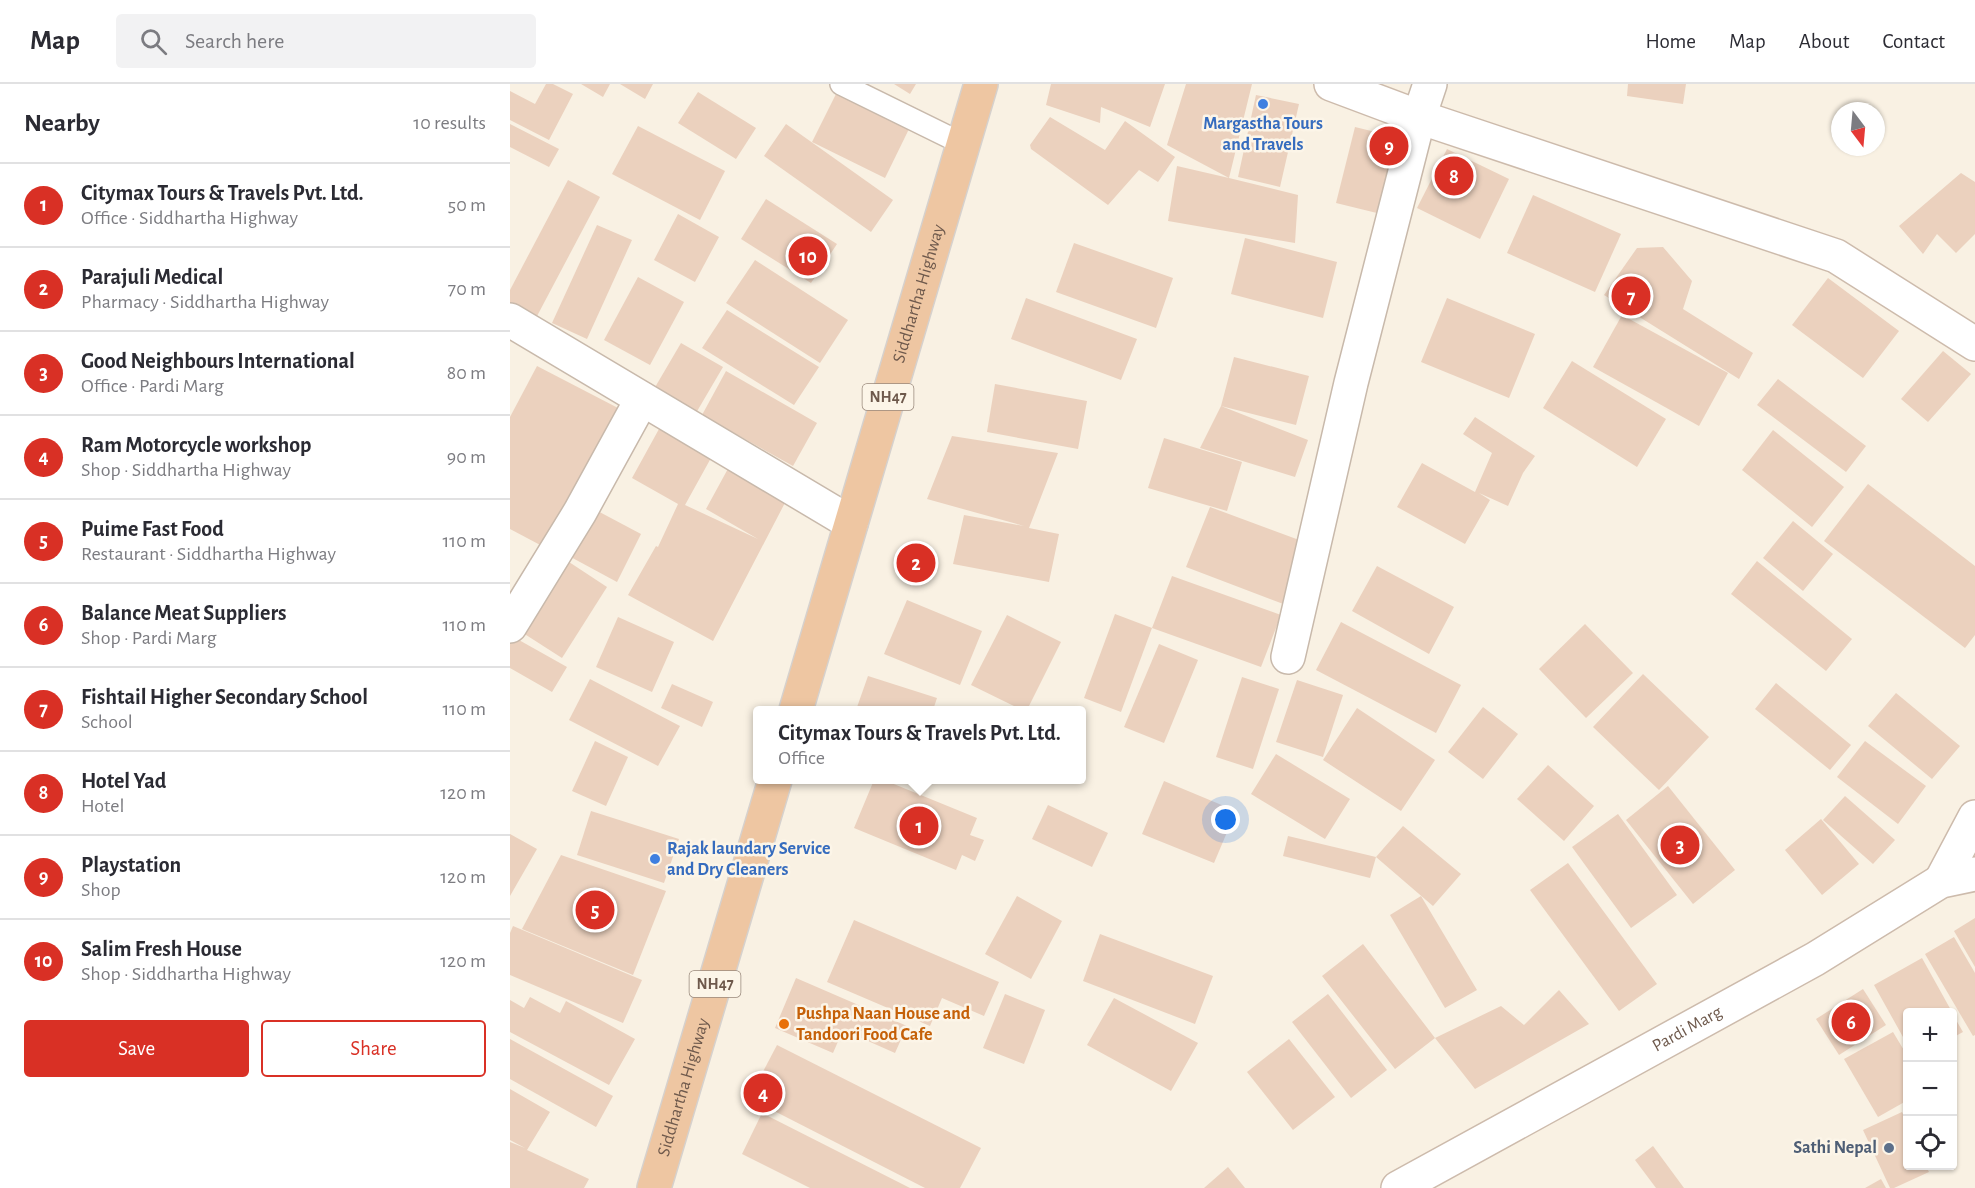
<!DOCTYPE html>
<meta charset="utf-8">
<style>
:root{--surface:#fff;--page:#f2f2f3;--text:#2b2b33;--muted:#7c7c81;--line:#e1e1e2;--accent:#d93025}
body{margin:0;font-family:"Alegreya Sans",sans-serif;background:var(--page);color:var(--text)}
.controls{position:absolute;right:18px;bottom:18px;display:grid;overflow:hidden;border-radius:6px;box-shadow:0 2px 4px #0004}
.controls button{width:54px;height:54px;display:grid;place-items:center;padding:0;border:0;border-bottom:2px solid var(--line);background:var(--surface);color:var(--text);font:30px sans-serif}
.compass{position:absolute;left:1321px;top:18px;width:54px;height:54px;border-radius:50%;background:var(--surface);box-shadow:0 2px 4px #0004;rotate:164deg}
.you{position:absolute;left:716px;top:736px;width:21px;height:21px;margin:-15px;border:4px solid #fff;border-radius:50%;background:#1a73e8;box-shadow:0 0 0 9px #1a73e833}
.badge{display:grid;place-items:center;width:39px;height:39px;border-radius:50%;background:var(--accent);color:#fff;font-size:20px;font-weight:700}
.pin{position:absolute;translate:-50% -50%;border:3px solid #fff;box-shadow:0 2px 6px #0006}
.popup{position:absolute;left:243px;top:622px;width:333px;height:78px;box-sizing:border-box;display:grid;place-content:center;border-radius:6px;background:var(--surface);filter:drop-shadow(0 2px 4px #0005);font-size:20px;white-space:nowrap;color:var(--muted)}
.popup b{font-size:22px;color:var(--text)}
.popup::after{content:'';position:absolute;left:50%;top:100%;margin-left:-12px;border:12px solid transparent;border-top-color:var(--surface)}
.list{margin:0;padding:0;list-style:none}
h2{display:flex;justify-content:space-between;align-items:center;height:78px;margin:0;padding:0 24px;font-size:26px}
h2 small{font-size:20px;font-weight:400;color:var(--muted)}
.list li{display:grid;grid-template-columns:39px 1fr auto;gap:18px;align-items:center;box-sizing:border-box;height:84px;padding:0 24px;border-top:2px solid var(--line)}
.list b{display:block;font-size:22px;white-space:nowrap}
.list p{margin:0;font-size:20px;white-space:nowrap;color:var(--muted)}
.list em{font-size:20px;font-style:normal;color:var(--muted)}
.actions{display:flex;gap:12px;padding:18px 24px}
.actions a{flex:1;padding:14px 0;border:2px solid var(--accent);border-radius:6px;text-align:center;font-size:21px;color:var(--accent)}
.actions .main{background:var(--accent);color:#fff}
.icon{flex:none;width:33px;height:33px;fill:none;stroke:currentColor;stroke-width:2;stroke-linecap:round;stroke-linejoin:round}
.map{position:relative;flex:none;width:1465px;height:1104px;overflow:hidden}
header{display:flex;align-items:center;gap:36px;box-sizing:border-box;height:84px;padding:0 30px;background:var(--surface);border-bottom:2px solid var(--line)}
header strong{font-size:28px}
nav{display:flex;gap:33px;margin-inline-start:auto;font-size:21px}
.search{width:420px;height:54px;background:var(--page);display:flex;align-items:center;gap:15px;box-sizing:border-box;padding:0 21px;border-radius:6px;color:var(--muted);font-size:22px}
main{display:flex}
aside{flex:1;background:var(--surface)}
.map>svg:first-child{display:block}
.building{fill:#ebd1be}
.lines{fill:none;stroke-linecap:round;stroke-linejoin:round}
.service-casing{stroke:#c8b9ab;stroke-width:24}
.minor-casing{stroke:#c8b9ab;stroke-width:36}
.secondary-casing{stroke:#cdbbac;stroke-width:36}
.trunk-casing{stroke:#d6d1cd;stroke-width:36}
.service{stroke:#fff;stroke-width:21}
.minor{stroke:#fff;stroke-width:33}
.secondary{stroke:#fff;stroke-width:33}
.trunk{stroke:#eec6a2;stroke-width:33}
.shop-dot{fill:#3f7fe0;stroke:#fcf5e8;stroke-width:2}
.food-dot{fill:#e8710a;stroke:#fcf5e8;stroke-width:2}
.service-dot{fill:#5c6f8a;stroke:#fcf5e8;stroke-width:2}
.labels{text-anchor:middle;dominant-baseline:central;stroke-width:5;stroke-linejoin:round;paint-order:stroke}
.shield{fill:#fcf5e8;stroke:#99887b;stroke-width:1.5}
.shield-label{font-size:16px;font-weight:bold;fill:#6e594c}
.shop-label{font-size:18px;font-weight:bold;fill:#366cbe;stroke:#fcf5e8}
.street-label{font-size:18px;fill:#6e594c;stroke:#fcf5e8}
.food-label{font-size:18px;font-weight:bold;fill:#c56008;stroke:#fcf5e8;text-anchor:start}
.service-label{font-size:18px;font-weight:bold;fill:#4e5e75;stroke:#fcf5e8;text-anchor:end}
</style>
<header>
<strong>Map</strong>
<div class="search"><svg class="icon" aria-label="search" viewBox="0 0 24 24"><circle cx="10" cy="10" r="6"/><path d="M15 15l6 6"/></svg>Search here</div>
<nav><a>Home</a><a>Map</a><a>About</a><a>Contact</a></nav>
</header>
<main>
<aside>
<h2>Nearby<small>10 results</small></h2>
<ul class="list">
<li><span class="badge">1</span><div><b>Citymax Tours &amp; Travels Pvt. Ltd.</b><p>Office · Siddhartha Highway</p></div><em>50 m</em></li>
<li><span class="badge">2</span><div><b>Parajuli Medical</b><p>Pharmacy · Siddhartha Highway</p></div><em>70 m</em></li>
<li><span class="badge">3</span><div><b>Good Neighbours International</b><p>Office · Pardi Marg</p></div><em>80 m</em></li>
<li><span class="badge">4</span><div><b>Ram Motorcycle workshop</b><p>Shop · Siddhartha Highway</p></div><em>90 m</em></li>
<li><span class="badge">5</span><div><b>Puime Fast Food</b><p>Restaurant · Siddhartha Highway</p></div><em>110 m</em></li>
<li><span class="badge">6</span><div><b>Balance Meat Suppliers</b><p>Shop · Pardi Marg</p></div><em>110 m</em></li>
<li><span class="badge">7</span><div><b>Fishtail Higher Secondary School</b><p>School</p></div><em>110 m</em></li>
<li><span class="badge">8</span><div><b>Hotel Yad</b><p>Hotel</p></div><em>120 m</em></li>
<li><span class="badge">9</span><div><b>Playstation</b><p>Shop</p></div><em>120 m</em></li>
<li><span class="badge">10</span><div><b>Salim Fresh House</b><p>Shop · Siddhartha Highway</p></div><em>120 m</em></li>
</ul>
<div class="actions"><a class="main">Save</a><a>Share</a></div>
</aside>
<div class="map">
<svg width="1465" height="1104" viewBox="0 0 1465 1104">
<rect width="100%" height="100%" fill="#f9f1e3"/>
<!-- building -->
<g class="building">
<path d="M36 0H43L63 10 39 56 0 36V7L25 20Z"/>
<path d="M71 0H100L93 13Z"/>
<path d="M110 0H143L135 15Z"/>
<path d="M384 0H406L400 10Z"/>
<path d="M541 0H655L640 43 591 23 590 39 536 21Z"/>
<path d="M676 0H742L719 94 788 111 785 159 658 137 667 82 719 94 657 61Z"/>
<path d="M1118 0H1176L1173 20 1117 12Z"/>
<path d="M188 8 246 44 226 75 168 39Z"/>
<path d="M326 10 399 45 375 94 302 58Z"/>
<path d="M746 11 789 20 770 103 728 93Z"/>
<path d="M540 33 595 66 615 37 665 73 648 98 629 86 598 121 521 65 520 61Z"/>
<path d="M0 40 49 65 39 83 0 63Z"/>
<path d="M276 40 383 116 361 148 254 72Z"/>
<path d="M128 42 215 87 190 136 102 90Z"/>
<path d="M845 43 894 55 875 131 826 119Z"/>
<path d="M937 65 999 95 970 155 907 124Z"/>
<path d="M1451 89 1465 98V150L1446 169 1427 150 1413 170 1389 142Z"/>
<path d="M58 96 90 113 26 234 0 221V206Z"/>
<path d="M1023 111 1111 150 1085 208 997 169Z"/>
<path d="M256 115 327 160 301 199 231 155Z"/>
<path d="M168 130 209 153 185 198 144 176Z"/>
<path d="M87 141 122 156 77 255 42 239Z"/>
<path d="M735 154 827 178 813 234 721 210Z"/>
<path d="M564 159 663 194 646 244 546 208Z"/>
<path d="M1153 163 1182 197 1173 225 1243 269 1229 295 1094 211 1127 164Z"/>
<path d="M245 176 338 236 310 279 216 219Z"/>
<path d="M128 193 174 218 140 281 94 256Z"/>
<path d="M1318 194 1389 247 1353 294 1282 241Z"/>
<path d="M516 214 627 255 611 296 501 255Z"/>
<path d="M937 214 1025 250 999 314 911 278Z"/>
<path d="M217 226 309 283 284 321 192 264Z"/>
<path d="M1112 231 1218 289 1189 342 1083 283Z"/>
<path d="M171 259 213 283 186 329 144 305Z"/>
<path d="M1433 267 1461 290 1418 338 1391 315Z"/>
<path d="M724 273 799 292 786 341 711 322 798 356 785 393 690 364 711 322Z"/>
<path d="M1062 277 1156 335 1127 383 1033 324Z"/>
<path d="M27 282 108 324 34 463 0 445V333Z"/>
<path d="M216 287 307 339 283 382 192 331Z"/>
<path d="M1268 295 1356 362 1336 388 1247 321Z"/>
<path d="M485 300 577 317 568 365 477 348Z"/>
<path d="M965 333 1025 372 1013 389 998 422 969 409 980 416 955 460 887 423 912 379 965 408 982 369 953 350Z"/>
<path d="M149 345 201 374 175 421 248 455 196 425 220 381 278 413 203 557 118 511 146 462 148 463 168 420 122 394Z"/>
<path d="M1263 346 1334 403 1302 443 1232 386Z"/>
<path d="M442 352 548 369 519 444 549 450 539 498 443 480 454 431 514 442 417 415Z"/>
<path d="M654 354 732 378 717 427 638 404Z"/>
<path d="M1358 400 1465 482V551L1455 564 1314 457Z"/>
<path d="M700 423 800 460 776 521 676 483Z"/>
<path d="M82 424 131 450 107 498 57 471Z"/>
<path d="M1283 437 1323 470 1293 507 1253 474Z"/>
<path d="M1247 477 1342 555 1316 587 1221 510Z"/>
<path d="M59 478 97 503 52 574 13 549Z"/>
<path d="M867 482 944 523 919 570 842 527Z"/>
<path d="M662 492 771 531 751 583 642 544Z"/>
<path d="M397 516 472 547 450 601 374 570Z"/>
<path d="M605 530 642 544 611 628 574 614Z"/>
<path d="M497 531 551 558 517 626H512L461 601Z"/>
<path d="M108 533 164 558 142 608 86 583Z"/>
<path d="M831 538 951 601 926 649 806 586Z"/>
<path d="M1075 540 1123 589 1076 634 1029 585Z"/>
<path d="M0 551 57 583 42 608 0 584Z"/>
<path d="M649 560 688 576 654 659 614 643Z"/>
<path d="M1133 590 1199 653 1149 706 1083 643Z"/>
<path d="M358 592 427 614 423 626H346Z"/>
<path d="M732 593 769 605 743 685 706 673Z"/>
<path d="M80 595 170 642 148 682 59 636Z"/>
<path d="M787 596 833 611 813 673 766 658Z"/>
<path d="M1266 599 1341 661 1320 686 1245 625Z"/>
<path d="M162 600 203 618 192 643 151 624Z"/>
<path d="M1386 609 1450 662 1422 695 1358 642Z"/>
<path d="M973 623 1008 650 973 695 938 668Z"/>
<path d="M847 624 925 676 891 727 813 676Z"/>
<path d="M85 657 118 673 96 722 62 707Z"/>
<path d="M1355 657 1416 702 1388 740 1327 693Z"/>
<path d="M766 670 840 715 815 755 741 710Z"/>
<path d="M1038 681 1084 722 1054 757 1007 715Z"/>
<path d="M364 696H374L467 734 460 751 474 756 465 777 452 771 446 786 344 744Z"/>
<path d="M654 697 726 727 704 779 632 750Z"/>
<path d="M1158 702 1225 786 1183 820 1116 736Z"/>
<path d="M1335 712 1385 756 1363 780 1313 736Z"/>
<path d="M538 721 598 749 582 783 522 755Z"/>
<path d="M81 727 169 755 154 799 67 771Z"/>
<path d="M1108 730 1167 811 1121 844 1062 763Z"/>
<path d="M1311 735 1349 780 1312 811 1275 766Z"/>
<path d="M893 742 951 790 923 822 866 773Z"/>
<path d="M0 750 27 765 0 812Z"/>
<path d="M778 752 866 773 860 794 773 772Z"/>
<path d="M51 771 156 807 123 891 12 845Z"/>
<path d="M1058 779 1147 900 1109 927 1020 806Z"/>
<path d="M507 812 552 837 521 895 475 870Z"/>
<path d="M911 812 967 906 935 924 880 831Z"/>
<path d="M1465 834V883L1444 847Z"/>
<path d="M344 836 489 898 474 932 432 914 420 942 317 898Z"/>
<path d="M3 842 132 896 113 939 0 891V849Z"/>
<path d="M590 850 703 892 685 940 573 897Z"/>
<path d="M1444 853 1465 889V951L1463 952 1415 870Z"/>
<path d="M853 860 925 954 991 922 1014 941 1049 906 1079 940 965 1005 925 954 885 985 812 892Z"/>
<path d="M1412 874 1442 928H1398V962L1364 901Z"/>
<path d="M286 894 397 942 385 969 333 946 323 969 265 944Z"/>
<path d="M1353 905 1376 941 1329 971 1306 935Z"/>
<path d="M495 910 535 926 514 980 473 964Z"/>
<path d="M818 910 877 986 841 1014 782 938Z"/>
<path d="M20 913 50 929 56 917 125 955 99 1001 0 948V916L14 924Z"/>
<path d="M604 914 688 959 661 1007 577 961Z"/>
<path d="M1442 929 1453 948 1442 954Z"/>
<path d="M1383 948 1398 973V1016L1368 1033 1334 975Z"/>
<path d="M0 955 103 1012 86 1043 0 995Z"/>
<path d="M779 955 825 1013 783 1046 737 988Z"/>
<path d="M267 961 471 1064 450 1104H415L239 1014Z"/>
<path d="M0 1005 40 1028 17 1066 79 1095 74 1104H0V1058L15 1064 0 1056Z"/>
<path d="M1392 1028 1398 1041V1082H1416L1419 1088 1384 1104H1380L1353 1046Z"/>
<path d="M252 1029 400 1104H300L232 1070Z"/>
<path d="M1143 1062 1174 1104H1146L1125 1076Z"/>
<path d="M718 1083 735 1104H694Z"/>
<path d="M1371 1095 1376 1104H1355Z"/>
</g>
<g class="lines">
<defs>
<path id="service" d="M331 0 453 60"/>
<g id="minor">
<path d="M0 236 341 439"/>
<path d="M0 542 70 428 132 315"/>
<path d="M778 573 841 299 909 33 920 0"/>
</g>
<g id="secondary">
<path d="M821 0 909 33 1326 172 1465 260"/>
<path d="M1431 797 1465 733"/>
<path id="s1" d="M888 1104 1305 875 1431 797 1465 790"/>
</g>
<g id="trunk">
<path id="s2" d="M286 626 471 0"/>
<path id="s3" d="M144 1104 265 696"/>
</g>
</defs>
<!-- service casing -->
<use href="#service" class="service-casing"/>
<!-- minor casing -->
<use href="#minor" class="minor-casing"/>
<!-- secondary casing -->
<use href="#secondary" class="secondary-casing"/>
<!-- trunk casing -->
<use href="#trunk" class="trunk-casing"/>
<!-- service -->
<use href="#service" class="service"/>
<!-- minor -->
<use href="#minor" class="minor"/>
<!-- secondary -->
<use href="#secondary" class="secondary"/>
<!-- trunk -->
<use href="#trunk" class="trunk"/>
</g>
<!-- markers -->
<g class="shop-dot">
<circle cx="753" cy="20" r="6"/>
<circle cx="145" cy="775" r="6"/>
</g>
<circle class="food-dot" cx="274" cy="940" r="6"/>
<circle class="service-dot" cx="1379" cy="1064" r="6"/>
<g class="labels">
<!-- shield labels -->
<g class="shield">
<rect x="352.5" y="300" width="51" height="26" rx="4.5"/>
<rect x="179.5" y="887" width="51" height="26" rx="4.5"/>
</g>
<g class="shield-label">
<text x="378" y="313">NH47</text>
<text x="205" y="900">NH47</text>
</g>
<!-- shop labels -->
<g class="shop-label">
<text x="753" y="40">Margastha Tours<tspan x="753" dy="21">and Travels</tspan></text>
<text x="157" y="765" text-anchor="start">Rajak laundary Service<tspan x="157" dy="21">and Dry Cleaners</tspan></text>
</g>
<!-- street labels -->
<g class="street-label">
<text stroke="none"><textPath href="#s2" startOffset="434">Siddhartha Highway</textPath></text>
<text stroke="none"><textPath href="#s1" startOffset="330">Pardi Marg</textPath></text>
<text stroke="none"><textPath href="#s3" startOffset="105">Siddhartha Highway</textPath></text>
</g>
<!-- food labels -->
<g class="food-label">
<text x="286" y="930">Pushpa Naan House and<tspan x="286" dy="21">Tandoori Food Cafe</tspan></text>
</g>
<!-- service labels -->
<g class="service-label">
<text x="1367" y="1064">Sathi Nepal</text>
</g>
</g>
</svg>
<div class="controls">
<button>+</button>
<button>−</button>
<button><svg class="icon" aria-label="locate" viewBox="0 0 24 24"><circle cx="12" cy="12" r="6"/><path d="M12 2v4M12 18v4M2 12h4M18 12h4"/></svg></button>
</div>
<svg class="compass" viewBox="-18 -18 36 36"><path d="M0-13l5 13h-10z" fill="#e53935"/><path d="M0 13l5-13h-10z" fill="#7c7c81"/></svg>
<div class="you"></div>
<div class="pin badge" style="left:409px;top:742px">1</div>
<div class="popup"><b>Citymax Tours &amp; Travels Pvt. Ltd.</b>Office</div>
<div class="pin badge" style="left:406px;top:479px">2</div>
<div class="pin badge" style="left:1170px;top:761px">3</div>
<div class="pin badge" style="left:253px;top:1009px">4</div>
<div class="pin badge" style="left:85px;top:826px">5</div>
<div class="pin badge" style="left:1341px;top:938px">6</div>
<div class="pin badge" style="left:1121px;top:212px">7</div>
<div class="pin badge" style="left:944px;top:92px">8</div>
<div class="pin badge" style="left:879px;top:62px">9</div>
<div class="pin badge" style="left:298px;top:172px">10</div>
</div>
</main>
